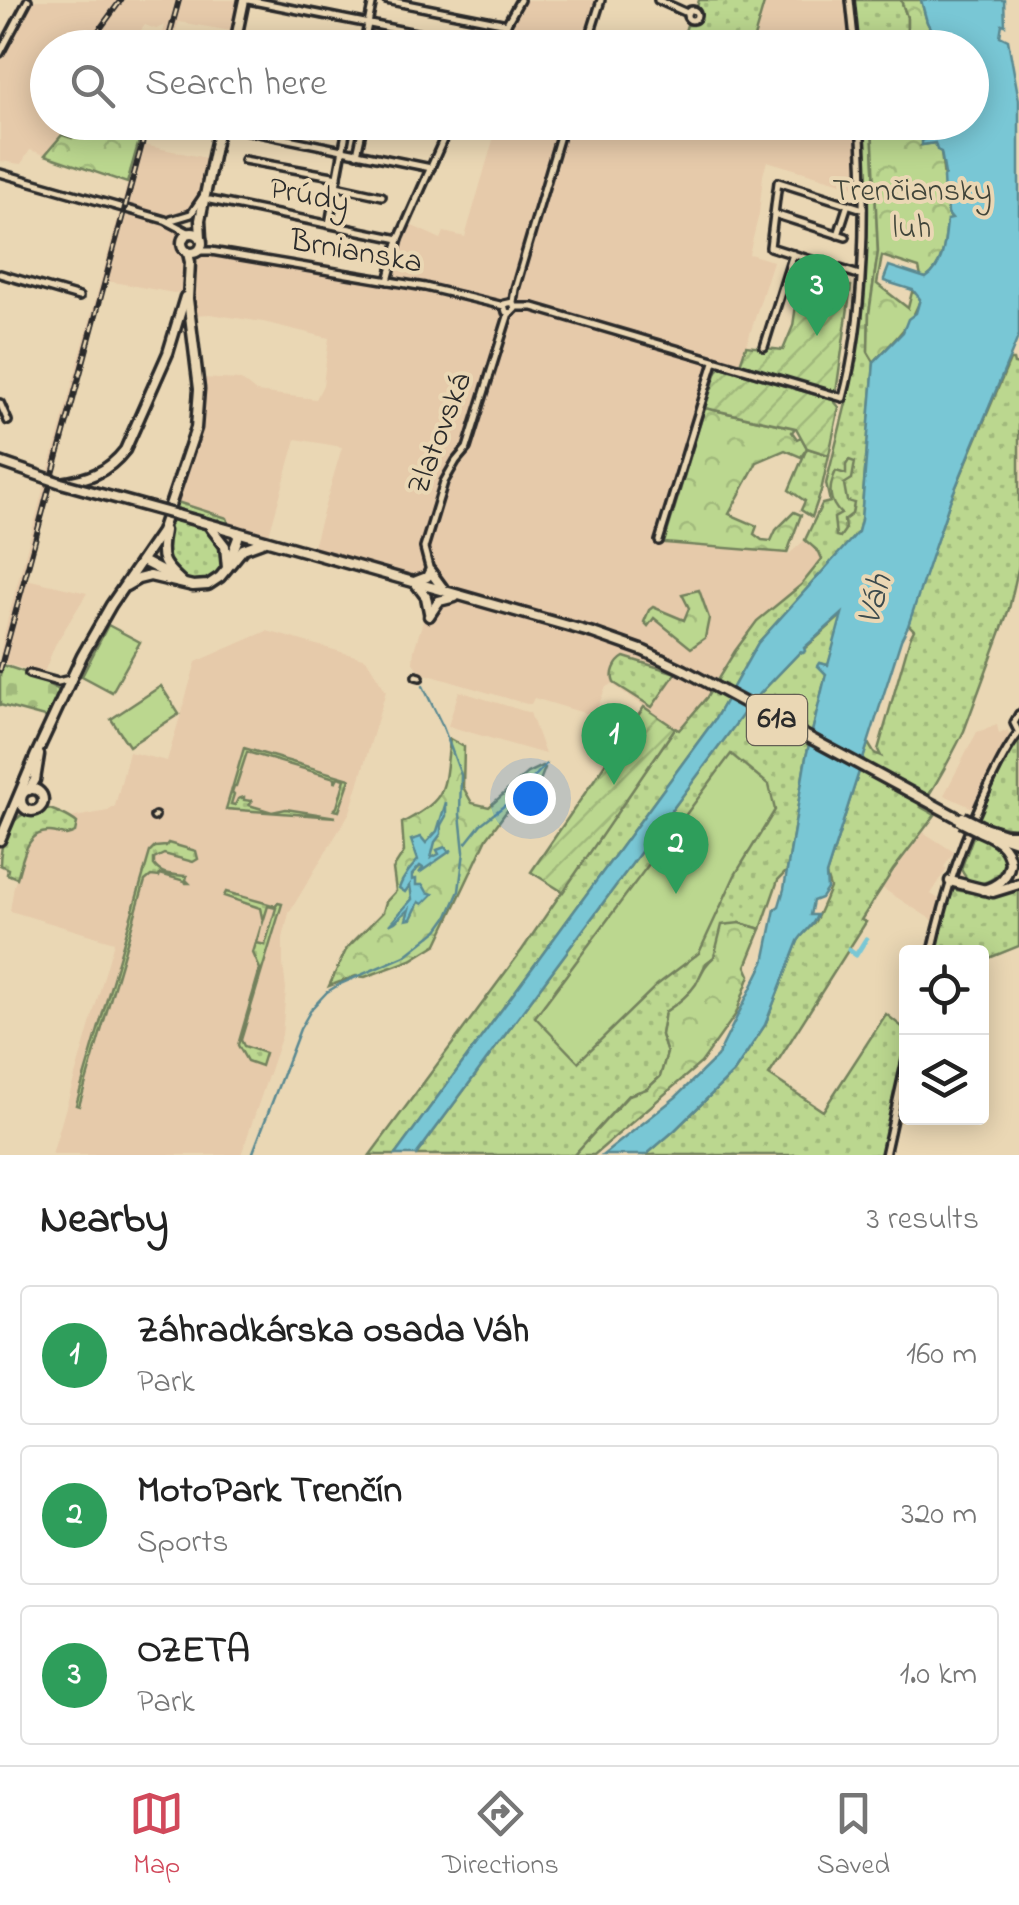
<!DOCTYPE html>
<meta charset="utf-8">
<style>
:root{--surface:#fff;--page:#f6f6f6;--text:#222;--muted:#767676;--line:#e0e0e0;--accent:#d1495b}
body{margin:0;font-family:"Indie Flower",sans-serif;background:var(--page);color:var(--text)}
.controls{position:absolute;right:30px;bottom:30px;display:grid;overflow:hidden;border-radius:10px;box-shadow:0 5px 25px #0003}
.controls button{width:90px;height:90px;display:grid;place-items:center;padding:0;border:0;border-bottom:2px solid var(--line);background:var(--surface);color:var(--text);font:50px sans-serif}
.you{position:absolute;left:530px;top:798px;width:35px;height:35px;margin:-25px;border:8px solid #fff;border-radius:50%;background:#1a73e8;box-shadow:0 0 0 15px #1a73e833}
.badge{display:grid;place-items:center;width:65px;height:65px;border-radius:50%;background:var(--accent);color:#fff;font-size:32px;font-weight:700}
.pin{position:absolute;translate:-50% -82px;filter:drop-shadow(0 2px 5px #0008)}
.pin::after{content:'';position:absolute;top:52px;width:35px;height:30px;background:inherit;clip-path:polygon(0 0,100% 0,50% 100%)}
.list{margin:0;padding:0;list-style:none}
h2{display:flex;justify-content:space-between;align-items:center;height:130px;margin:0;padding:0 40px;font-size:42px}
h2 small{font-size:32px;font-weight:400;color:var(--muted)}
.list li{display:grid;grid-template-columns:65px 1fr auto;gap:30px;align-items:center;box-sizing:border-box;height:140px;margin:0 20px 20px;padding:0 20px;border:2px solid var(--line);border-radius:10px}
.list b{display:block;font-size:38px;white-space:nowrap}
.list p{margin:0;font-size:32px;white-space:nowrap;color:var(--muted)}
.list em{font-size:32px;font-style:normal;color:var(--muted)}
.icon{flex:none;width:55px;height:55px;fill:none;stroke:currentColor;stroke-width:2;stroke-linecap:round;stroke-linejoin:round}
.map{position:relative;flex:none;width:1019px;height:1155px;overflow:hidden}
.search{position:absolute;background:var(--surface);box-shadow:0 5px 25px #0003;left:30px;right:30px;top:30px;height:110px;display:flex;align-items:center;gap:25px;box-sizing:border-box;padding:0 35px;border-radius:55px;color:var(--muted);font-size:38px}
.sheet{height:610px;background:var(--surface)}
nav{display:flex;justify-content:space-around;align-items:center;box-sizing:border-box;height:140px;border-top:2px solid var(--line);background:var(--surface);font-size:28px;color:var(--muted)}
nav a{display:grid;justify-items:center;gap:5px}
nav .on{color:var(--accent)}
.map>svg:first-child{display:block}
.built{fill:#e6caaa}
.grass{fill:url(#grass-dots);stroke:#73815d;stroke-width:2.5}
.forest{fill:url(#forest-crowns);stroke:#73815d;stroke-width:2.5}
.cemetery{fill:url(#cemetery-stones);stroke:#73815d;stroke-width:2.5}
.garden{fill:url(#garden-furrows);stroke:#73815d;stroke-width:2.5}
.pitch{fill:#bbd78f;stroke:#73815d;stroke-width:2.5}
.water{fill:#79c7d5;stroke:#5a8991;stroke-width:2.5}
.lines{fill:none;stroke-linecap:round;stroke-linejoin:round}
.stream{stroke:#5a8991;stroke-width:2.5}
.canal{stroke:#79c7d5;stroke-width:5}
.minor-casing{stroke:#2b2b2b;stroke-width:12}
.major-casing{stroke:#2b2b2b;stroke-width:15}
.minor{stroke:#ead7b4;stroke-width:5}
.major{stroke:#ead7b4;stroke-width:8}
.rail-casing{stroke:#2b2b2b;stroke-width:6}
.rail{stroke:#ead7b4;stroke-width:2.5;stroke-dasharray:8;stroke-linecap:butt}
.major-bridge-casing{stroke:#2b2b2b;stroke-width:15;stroke-linecap:butt}
.major-bridge{stroke:#ead7b4;stroke-width:8}
.labels{text-anchor:middle;dominant-baseline:central;stroke-width:8;stroke-linejoin:round;paint-order:stroke}
.shield{fill:#ead7b4;stroke:#645f54;stroke-width:2.5}
.shield-label{font-size:30px;font-weight:bold;fill:#2b2b2b}
.park-label{font-size:32px;fill:#41453a;stroke:#ead7b4}
.street-label{font-size:32px;fill:#2b2b2b;stroke:#ead7b4}
.water-label{font-size:35px;font-style:italic;fill:#3b4a4d;stroke:#ead7b4}
</style>
<div class="map">
<svg width="1019" height="1155" viewBox="0 0 1019 1155">
<defs>
<pattern id="grass-dots" width="8" height="8" patternUnits="userSpaceOnUse" patternTransform="scale(2.5)"><rect width="8" height="8" fill="#bbd78f"/><path d="M2 2h.1M6 6h.1" fill="none" stroke="#a1b97c" stroke-width="1.8" stroke-linecap="round"/></pattern>
<pattern id="forest-crowns" width="20" height="18" patternUnits="userSpaceOnUse" patternTransform="scale(2.5)"><rect width="20" height="18" fill="#bbd78f"/><path d="M2 6a3 3 0 1 1 6 0M12 15a3 3 0 1 1 6 0" fill="none" stroke="#a1b97c"/></pattern>
<pattern id="cemetery-stones" width="16" height="16" patternUnits="userSpaceOnUse" patternTransform="scale(2.5)"><rect width="16" height="16" fill="#bbd78f"/><path d="M2 7V4a2 2 0 0 1 4 0v3zM10 15v-3a2 2 0 0 1 4 0v3z" fill="#a1b97c"/></pattern>
<pattern id="garden-furrows" width="10" height="10" patternUnits="userSpaceOnUse" patternTransform="scale(2.5)"><rect width="10" height="10" fill="#bbd78f"/><path d="M-1 1l2-2M0 10L10 0M9 11l2-2" fill="none" stroke="#a1b97c"/></pattern>
</defs>
<rect width="100%" height="100%" fill="#ead7b4"/>
<filter id="ink" filterUnits="userSpaceOnUse"><feTurbulence type="fractalNoise" baseFrequency=".01" numOctaves="2"/><feDisplacementMap in="SourceGraphic" scale="20" xChannelSelector="R" yChannelSelector="G"/><feConvolveMatrix kernelMatrix="1 2 1 2 8 2 1 2 1" color-interpolation-filters="sRGB"/></filter>
<g filter="url(#ink)">
<!-- built -->
<g class="built">
<path d="M25 0H243L237 32 179 22 172 40 225 47H160L165 25 156 29 145 25 128 47 48 48V122L89 123 72 139 61 136 45 155 30 150 21 164 0 161V49Z"/>
<path d="M524 0H598L589 33 640 47 497 48Z"/>
<path d="M765 0H852L857 47H789L754 39Z"/>
<path d="M144 123H150L144 145 206 158 198 201 184 215 172 217 127 210 126 212 170 226 179 232 183 259 181 292 174 293 107 281 26 579 87 593 55 645 43 675 4 663 0 676V653L8 618Z"/>
<path d="M498 123H862L865 190 767 161 763 175 759 214 749 254 773 261 738 372 717 371 664 542 789 554 805 540 809 541 829 564 779 618 757 621 735 651 707 697 678 730 612 684 606 687 594 716 534 698 531 704H527L422 673 413 663 414 650 428 605 424 597 412 586 413 578 312 550 342 447 296 439 268 538 172 511 200 424 202 407 201 378 241 380 256 392 316 399 323 385 329 338 263 322 210 314 193 315 194 284 199 255 289 269 293 267 394 286 392 276 401 239 408 224 441 239 444 232 465 237Z"/>
<path d="M267 631 366 659 386 691 350 812 289 913 283 938V964L286 989 282 1035 241 1155H52L114 942 10 911 14 886 35 819 59 820 108 811 115 806 129 752 167 761 196 662Z"/>
<path d="M459 691 530 713 545 754 448 726Z"/>
<path d="M997 725 999 734 1008 730 1010 738 975 809 944 795 977 732Z"/>
<path d="M923 832 954 852 944 867 947 869 931 894 942 901 937 923 882 888Z"/>
</g>
<!-- grass -->
<g class="grass">
<path d="M699 0H765L754 38 789 47H680L687 25H692Z"/>
<path d="M852 0H901L907 17V40L878 47H857Z"/>
<path d="M862 123H872L878 252 869 313 868 351 874 362 861 520 858 532 758 643 715 719 395 1155H370L522 950 675 728 679 730 707 697 735 651 757 621 801 585 822 559 819 552 805 540 822 504 830 502 826 484 852 379 857 345Z"/>
<path d="M1010 360H1013L1014 364 1019 365V565L1009 609 964 731C951 757 938 782 921 807L935 815 893 870 861 920 866 922 769 1075 823 1111 886 1014 906 1030V1064L884 1155H646L675 1130 734 1072 765 1025 798 941C803 932 810 929 815 921 821 911 825 899 830 888L826 875 868 743 874 753 881 756 878 750 910 638 914 630 908 624 910 618 950 501Z"/>
<path d="M807 448 829 455 821 491 812 517 801 510 805 501 789 490Z"/>
<path d="M177 502 227 518 229 524 267 536 218 523V520L216 523 176 518C185 522 198 525 207 530 236 548 222 592 188 580 180 577 174 571 167 566L164 540Z"/>
<path d="M843 614 828 666 821 663 819 666 826 674 806 757 787 871 778 880 761 929 740 923 714 957 706 963 695 987 680 1002 665 1012 661 1035 667 1053 660 1077 647 1089 628 1095 574 1155H416L752 702 801 651 804 652V649Z"/>
<path d="M624 657 676 673 652 707 614 683C610 674 615 662 624 657Z"/>
<path d="M1019 740V827L1015 829 982 821 977 818 1013 748Z"/>
<path d="M244 748 350 779 339 811 334 810 337 807 345 779 338 777 335 783V778L247 752 236 786H234L232 792 234 794 231 804 235 805 238 799 244 797V800L251 801 253 800 249 805 272 812 286 809 336 817 226 809Z"/>
<path d="M43 808C51 808 70 817 77 823L75 832C64 838 62 833 50 832 26 830 23 860 17 878L7 874 8 869 0 865C0 847 7 820 26 813 32 811 37 811 43 808Z"/>
<path d="M974 834C989 842 999 846 1005 863 997 882 972 894 961 869Z"/>
<path d="M168 843 196 851 198 859 193 862 164 854 154 859V865C163 877 173 874 187 876L186 880 189 883H186L185 881 160 874 159 877 151 876 145 881 79 1106 76 1105 150 852 155 847 166 846Z"/>
<path d="M1019 887V946L982 961V952H936L951 889C979 895 991 896 1019 887Z"/>
<path d="M226 892 276 906 278 903 282 904 241 1040 244 1046 265 1053 261 1066 247 1061 238 1045 260 969 253 953 261 926 257 943 265 945 276 908 268 906 263 922 260 908 224 896Z"/>
</g>
<!-- forest -->
<g class="forest">
<path d="M901 0H921L927 22 940 47 878 48 907 40V17Z"/>
<path d="M89 122 144 123 127 183 45 155 62 135 72 138Z"/>
<path d="M872 123H926L928 139 922 145 936 143 941 152 948 214 952 219 947 221C945 241 944 266 926 278L921 277 919 268 882 256 877 284 908 308 912 292 918 294 920 299C913 324 892 342 874 362L868 352 869 314 878 252Z"/>
<path d="M705 408 795 428 792 432 797 439 801 437 807 448 801 457 785 450 757 462 729 514 757 526 754 534 762 540 771 541 776 530 794 512 801 515 787 553 664 543Z"/>
<path d="M849 460 855 462 852 479 844 484 847 501 854 503 852 514 844 520 845 530 840 537 836 536 834 518 841 514C828 501 828 488 836 471L846 474V465Z"/>
<path d="M699 590 709 618 705 638 691 648 654 618 648 626 644 622 649 610 653 607 684 620 689 608 682 594Z"/>
<path d="M450 739 464 747 463 787 472 803 489 807 527 773 542 766 545 768 540 781 529 795 509 808 487 838 437 944 411 960 365 977 356 976 329 986 347 948 383 912 386 902 396 891 393 869 404 852 402 823C450 798 443 790 450 739Z"/>
<path d="M740 923 761 929 746 966 750 975 736 1014 701 1063 594 1155H574L629 1095 647 1089 660 1077 667 1053 661 1035 665 1012C677 1004 688 996 696 984 702 973 704 965 714 957L722 925Z"/>
</g>
<!-- cemetery -->
<path class="cemetery" d="M3 665 24 672 59 690 48 718 0 705V676Z"/>
<!-- garden -->
<g class="garden">
<path d="M800 278 851 286 836 393 739 367 746 346 783 350 793 326Z"/>
<path d="M721 367 833 400 839 407 829 455 807 448 796 428 705 408 717 371Z"/>
<path d="M644 707 675 728 563 892 531 872Z"/>
</g>
<!-- pitch -->
<g class="pitch">
<path d="M108 625 140 642 112 692 82 676Z"/>
<path d="M161 686 179 714 129 746 111 719Z"/>
<path d="M731 754 769 785 775 810 735 875 699 953 657 985 578 1062 535 1017Z"/>
</g>
<!-- water -->
<g class="water">
<path d="M921 0H1004L1005 25 1002 24 1000 36 1008 40 1019 100V335L950 501 908 626 901 640 826 875 827 889 821 898 813 901 810 915H817C813 927 804 931 798 941L765 1025 734 1072 675 1130 646 1155H603L676 1097 717 1057 764 962 775 909 779 906 784 889 806 757 826 674 818 666 820 663 828 665 842 614 804 648 805 651 803 653 800 652 752 702 416 1155H395L715 719 758 643 858 532 861 520 874 362 903 332 908 319 916 313 920 299 913 290 884 281V279L889 266 926 278C944 266 945 241 947 220L952 219 948 214 947 197 944 196 943 177 945 174 941 152 937 150 935 143 922 145V141L928 138 926 123 972 122V48L940 47 927 22Z"/>
<path d="M446 802V816L441 825V834L435 842 431 858 439 854 437 850 445 847 448 851 452 850 419 873 423 868 420 866 412 875V880L416 879V885H423L427 892 433 894 423 904 419 902 411 919 406 920 409 909 395 922 389 925 412 899 410 885 405 892 399 888C403 877 410 869 418 860L411 840 421 837 426 843 437 831Z"/>
</g>
<g class="lines">
<!-- stream -->
<g class="stream">
<path d="M466 843 481 824 519 794 546 764"/>
<path d="M252 1155 300 1029 312 1008 327 992 340 984 405 956 438 930 448 916 459 891 464 852 460 814 461 775 443 727 423 686"/>
</g>
<!-- canal -->
<path class="canal" d="M849 950 856 955 866 939"/>
<defs>
<g id="minor">
<path d="M248 0 461 42"/>
<path d="M386 0 507 24"/>
<path d="M658 0 687 13"/>
<path d="M850 0 855 48"/>
<circle cx="692" cy="15" r="5"/>
<path d="M525 43 540 48"/>
<path d="M363 48 373 0"/>
<path d="M493 48 520 0"/>
<path d="M548 48 551 36"/>
<path d="M556 48 558 41"/>
<path d="M566 48 567 44"/>
<path d="M586 48 601 0"/>
<path d="M0 53 28 0"/>
<path d="M404 122 447 130"/>
<path d="M219 125 431 168"/>
<path d="M357 154 364 122"/>
<path d="M244 160 338 177"/>
<path d="M0 173 165 220 190 233"/>
<path d="M336 186 382 196"/>
<path d="M210 200 399 239"/>
<path d="M774 214 846 237"/>
<path d="M171 220 191 214 204 195"/>
<path d="M329 224 348 122"/>
<path d="M838 235 848 204"/>
<path d="M199 251H211L425 287 504 306"/>
<path d="M0 274 79 297"/>
<path d="M859 275 770 247 778 182 863 209"/>
<path d="M388 281 399 239 451 122"/>
<path d="M513 302 504 304 506 312 511 313 515 309 513 302 515 289 564 122"/>
<path d="M516 307H533L843 398C865 315 866 208 860 122"/>
<path d="M764 347 793 254"/>
<path d="M0 403 8 421"/>
<path d="M659 541 714 362"/>
<path d="M430 571 424 548 444 482 456 461 467 448 509 313"/>
<path d="M29 674 58 682 70 679"/>
<path d="M416 676 420 677"/>
<path d="M1019 733 1014 723 1019 714"/>
<path d="M154 817 155 816"/>
<path d="M932 952C945 892 964 836 991 781 999 765 1007 747 1019 733"/>
<path d="M885 1155 906 1060"/>
</g>
<g id="major">
<path d="M234 48 244 0"/>
<circle cx="192" cy="243" r="10"/>
<path d="M201 238 200 220 220 122"/>
<path d="M61 483C88 479 107 473 125 450L168 353 185 297"/>
<path d="M177 515 593 633 644 651 684 670 962 820"/>
<path d="M211 528 225 546 227 568"/>
<path d="M164 531C158 560 163 565 183 583"/>
<path d="M230 559 238 538 237 532"/>
<path d="M142 561 171 576"/>
<path d="M414 582 427 577 430 571 444 590"/>
<path d="M417 585 426 597 429 612"/>
<path d="M126 586 138 579 150 576 193 586 208 585 220 577 243 549 265 541"/>
<path d="M429 616 439 601 455 597"/>
<circle cx="32" cy="800" r="11"/>
<path d="M29 790 35 780 39 755"/>
<path d="M981 826 1005 834H1019"/>
<path d="M979 831C995 838 1008 844 1010 863 1007 879 998 886 983 890"/>
<path d="M995 834 1019 842"/>
<path d="M0 840 35 757 82 656 111 605 161 532 196 428 199 389 188 299 190 262 188 253"/>
<path d="M950 881 993 892 1019 884"/>
</g>
</defs>
<!-- minor casing -->
<use href="#minor" class="minor-casing"/>
<!-- major casing -->
<use href="#major" class="major-casing"/>
<!-- minor -->
<use href="#minor" class="minor"/>
<!-- major -->
<use href="#major" class="major"/>
<defs>
<g id="rail">
<path d="M86 48 121 0"/>
<path d="M166 48 179 0"/>
<path d="M0 670 148 122"/>
</g>
</defs>
<!-- rail casing -->
<use href="#rail" class="rail-casing"/>
<!-- rail -->
<use href="#rail" class="rail"/>
<defs>
<g id="major-bridge">
<path d="M0 462 61 483 177 515"/>
<path d="M963 817 981 826"/>
<path d="M961 822 979 831"/>
</g>
</defs>
<!-- major-bridge casing -->
<use href="#major-bridge" class="major-bridge-casing"/>
<!-- major-bridge -->
<use href="#major-bridge" class="major-bridge"/>
</g>
</g>
<g class="labels">
<!-- shield labels -->
<rect class="shield" x="747" y="695" width="60" height="50" rx="8"/>
<g class="shield-label">
<text x="777" y="720">61a</text>
</g>
<!-- park labels -->
<g class="park-label">
<text x="912" y="192">Trenčiansky<tspan x="912" dy="37">luh</tspan></text>
</g>
<!-- street labels -->
<g class="street-label">
<text transform="translate(309 197) rotate(11)">Prúdy</text>
<text transform="translate(356 253) rotate(10)">Brnianska</text>
<text transform="translate(441 434) rotate(-69)">Zlatovská</text>
</g>
<!-- water labels -->
<g class="water-label">
<text transform="translate(876 600) rotate(-74)">Váh</text>
</g>
</g>
</svg>
<div class="controls">
<button><svg class="icon" aria-label="locate" viewBox="0 0 24 24"><circle cx="12" cy="12" r="6"/><path d="M12 2v4M12 18v4M2 12h4M18 12h4"/></svg></button>
<button><svg class="icon" aria-label="layers" viewBox="0 0 24 24"><path d="M12 4l9 5-9 5-9-5zM3 14l9 5 9-5"/></svg></button>
</div>
<div class="you"></div>
<div class="pin badge" style="left:614px;top:785px;background:#2e9e5b">1</div>
<div class="pin badge" style="left:676px;top:894px;background:#2e9e5b">2</div>
<div class="pin badge" style="left:817px;top:336px;background:#2e9e5b">3</div>
<div class="search"><svg class="icon" aria-label="search" viewBox="0 0 24 24"><circle cx="10" cy="10" r="6"/><path d="M15 15l6 6"/></svg>Search here</div>
</div>
<section class="sheet">
<h2>Nearby<small>3 results</small></h2>
<ul class="list">
<li><span class="badge" style="background:#2e9e5b">1</span><div><b>Záhradkárska osada Váh</b><p>Park</p></div><em>160 m</em></li>
<li><span class="badge" style="background:#2e9e5b">2</span><div><b>MotoPark Trenčín</b><p>Sports</p></div><em>320 m</em></li>
<li><span class="badge" style="background:#2e9e5b">3</span><div><b>OZETA</b><p>Park</p></div><em>1.0 km</em></li>
</ul>
</section>
<nav>
<a class="on"><svg class="icon" aria-label="map" viewBox="0 0 24 24"><path d="M3 6l6-2 6 2 6-2v14l-6 2-6-2-6 2zM9 4v14M15 6v14"/></svg>Map</a>
<a><svg class="icon" aria-label="directions" viewBox="0 0 24 24"><path d="M12 3l9 9-9 9-9-9zM9 14v-3h6M13 9l2 2-2 2"/></svg>Directions</a>
<a><svg class="icon" aria-label="saved" viewBox="0 0 24 24"><path d="M7 4h10v16l-5-4-5 4z"/></svg>Saved</a>
</nav>
